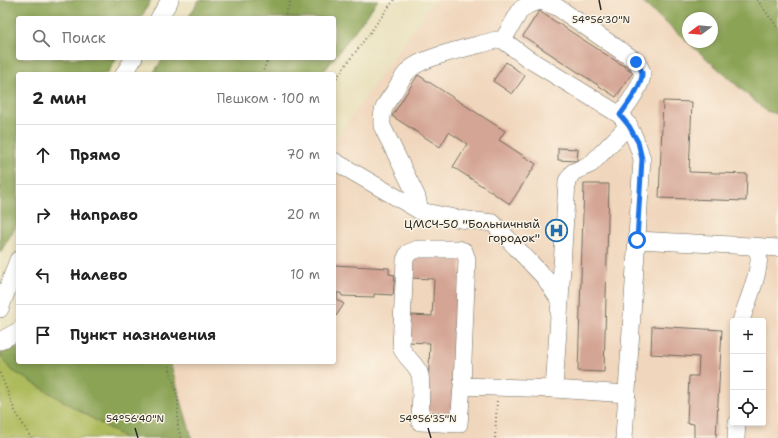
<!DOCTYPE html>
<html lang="ru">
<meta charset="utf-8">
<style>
:root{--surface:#fff;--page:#f2f2f2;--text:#222;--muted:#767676;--line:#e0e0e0}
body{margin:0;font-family:"Shantell Sans",sans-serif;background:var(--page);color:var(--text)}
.controls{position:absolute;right:12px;bottom:12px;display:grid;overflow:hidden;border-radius:4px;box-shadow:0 2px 6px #0003}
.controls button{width:36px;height:36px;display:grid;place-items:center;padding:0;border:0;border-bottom:1px solid var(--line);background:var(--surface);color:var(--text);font:20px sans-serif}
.compass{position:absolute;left:682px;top:12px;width:36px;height:36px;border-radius:50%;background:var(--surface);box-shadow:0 2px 6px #0003;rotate:254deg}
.stop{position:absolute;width:12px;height:12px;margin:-9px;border:3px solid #1a73e8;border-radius:50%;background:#fff}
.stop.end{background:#1a73e8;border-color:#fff;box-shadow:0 1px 4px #0008}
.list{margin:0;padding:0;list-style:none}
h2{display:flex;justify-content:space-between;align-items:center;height:52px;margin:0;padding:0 16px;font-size:17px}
h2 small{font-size:13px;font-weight:400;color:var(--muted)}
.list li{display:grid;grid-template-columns:26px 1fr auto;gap:12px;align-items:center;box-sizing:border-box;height:60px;padding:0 16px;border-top:1px solid var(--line)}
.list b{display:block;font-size:15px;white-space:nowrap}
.list em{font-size:13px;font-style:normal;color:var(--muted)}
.icon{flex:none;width:22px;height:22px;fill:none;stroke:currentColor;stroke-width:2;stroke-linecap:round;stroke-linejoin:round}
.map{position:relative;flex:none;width:778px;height:438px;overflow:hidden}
.search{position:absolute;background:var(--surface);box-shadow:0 2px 6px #0003;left:16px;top:16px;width:320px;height:44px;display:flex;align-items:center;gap:10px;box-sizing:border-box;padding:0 14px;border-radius:4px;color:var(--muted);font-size:15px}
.panel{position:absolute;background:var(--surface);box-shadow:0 2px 6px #0003;left:16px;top:72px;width:320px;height:292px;border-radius:4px}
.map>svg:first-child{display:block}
.built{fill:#f0d6bc;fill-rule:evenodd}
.green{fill:#aebb5d;stroke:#6c7344}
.forest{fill:#8aa354;stroke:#5a6740;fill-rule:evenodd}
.building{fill:#d4a595}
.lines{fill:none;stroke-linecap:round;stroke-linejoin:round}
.minor-casing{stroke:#6e6b5e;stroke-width:18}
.path{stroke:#6e6b5e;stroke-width:2;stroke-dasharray:1 3;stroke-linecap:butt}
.minor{stroke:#fff;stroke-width:17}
.route{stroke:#1a73e8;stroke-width:5}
.ticks{fill:none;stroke:#2b2b2b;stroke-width:1.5}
.labels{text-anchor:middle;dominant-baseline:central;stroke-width:3;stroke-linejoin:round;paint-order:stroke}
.poi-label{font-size:12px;fill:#2b2b2b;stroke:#fcf5e5;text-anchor:end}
.ticks-label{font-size:10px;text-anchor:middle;fill:#2b2b2b;stroke:#fcf5e5;stroke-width:3;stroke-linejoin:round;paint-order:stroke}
</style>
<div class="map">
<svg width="778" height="438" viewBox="0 0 778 438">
<rect width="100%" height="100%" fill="#fcf5e5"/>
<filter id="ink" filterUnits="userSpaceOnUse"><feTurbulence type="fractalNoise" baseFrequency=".025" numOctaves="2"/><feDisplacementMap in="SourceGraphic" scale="8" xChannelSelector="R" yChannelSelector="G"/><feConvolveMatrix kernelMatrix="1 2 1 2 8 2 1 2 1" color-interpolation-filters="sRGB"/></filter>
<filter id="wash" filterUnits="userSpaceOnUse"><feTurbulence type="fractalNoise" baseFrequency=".012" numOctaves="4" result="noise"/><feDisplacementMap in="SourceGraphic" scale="16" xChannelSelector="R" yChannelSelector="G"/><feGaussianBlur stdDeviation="0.9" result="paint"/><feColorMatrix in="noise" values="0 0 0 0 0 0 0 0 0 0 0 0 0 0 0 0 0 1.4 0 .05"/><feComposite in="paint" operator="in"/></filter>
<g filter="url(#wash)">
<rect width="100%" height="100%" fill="#e9e1bd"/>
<!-- built -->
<path class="built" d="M434 0H640L766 111 778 114V438H192L170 362H334V142ZM733 321H763V423H733Z"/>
<!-- green -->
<path class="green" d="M0 353 10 369 125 438H0Z"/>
<!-- forest -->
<g class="forest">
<path d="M0 0H151L141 18H18V58H117L107 74H18V223L0 253Z"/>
<path d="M199 0H378L322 74H153L163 58H334V18H188Z"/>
<path d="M640 0H778V114L766 111ZM688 18H712V42H688Z"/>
<path d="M18 347V362H170L192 438H125L10 369 0 353Z"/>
</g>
<g id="blocks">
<!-- building -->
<g class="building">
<path d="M539 11 633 72 616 97 523 36Z"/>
<path d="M506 62 525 76 512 94 493 81Z"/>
<path d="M418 75 505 131 499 140 536 164 510 204 453 167 467 144 449 132 440 147 392 116Z"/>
<path d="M663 101 692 102 689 172 747 174 746 201 659 198Z"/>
<path d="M558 148 578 149 577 161 558 160Z"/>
<path d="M584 184H609L604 372 578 371Z"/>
<path d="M413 255 461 257 453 413 427 412 430 343 408 342 410 315 432 316 434 279 412 278Z"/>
<path d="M334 265 389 268V274L395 275 393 295 374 294V297L342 296 341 293H337V300L344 304 336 316 334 314Z"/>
<path d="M652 326 722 330 716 438H694V424L687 423 689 376H698L699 357 651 354Z"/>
</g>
</g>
</g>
<g filter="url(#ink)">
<use href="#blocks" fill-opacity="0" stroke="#6e6b5e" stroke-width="1"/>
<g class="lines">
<defs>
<g id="minor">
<path d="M159 18 170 0"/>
<path d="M503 40 521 9 530 4 541 1 557 7 636 61C639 65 641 68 642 73 643 85 627 105 620 115"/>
<path d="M124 74 134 58"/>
<path d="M334 161 420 211 460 219 493 223 545 278 560 301 554 389 627 394"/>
<path d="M420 211 417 197 382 126C381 110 385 104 394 92 398 85 403 76 409 70 423 56 476 46 496 40H503L527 58 620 115C632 129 637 142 642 159L624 438"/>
<path d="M637 240 751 246C752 247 756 249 756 249 766 261 745 307 741 321"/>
<path d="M751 246 778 248"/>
<path d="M560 301 567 181 573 172 591 164 629 125"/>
<path d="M0 309 18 260"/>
<path d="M0 341 18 331"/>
<path d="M462 386 467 259 464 251 458 249H418L408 253 405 260 401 347C405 358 417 364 420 375 422 382 420 413 420 422L459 424 462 386 554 389"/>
<path d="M736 438 737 423"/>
</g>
</defs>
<!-- minor casing -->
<use href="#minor" class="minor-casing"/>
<!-- path -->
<g class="path">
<path d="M757 0 778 28"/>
<path d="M284 18 291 0"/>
<path d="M262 74 268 58"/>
<path d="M334 81 394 0"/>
<path d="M168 362 178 399V428L181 438"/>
<path d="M0 373 15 411 31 438"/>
<path d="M495 438 497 400"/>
</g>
<!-- minor -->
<use href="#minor" class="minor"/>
</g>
</g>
<g class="lines" filter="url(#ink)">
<!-- route -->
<path class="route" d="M636 62C639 65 641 68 642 73 643 85 627 105 620 115L629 126 638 142 642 159 637 240"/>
</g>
<!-- ticks -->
<path class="ticks" d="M599 0 601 10M135 428 138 438M428 428 431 438"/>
<!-- icons -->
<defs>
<symbol id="hospital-ring" viewBox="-11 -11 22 22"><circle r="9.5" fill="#fcf5e5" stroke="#1f6fb2" stroke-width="1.5"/><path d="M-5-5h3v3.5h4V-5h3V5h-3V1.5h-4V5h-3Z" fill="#1f6fb2"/></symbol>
</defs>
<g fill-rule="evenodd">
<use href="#hospital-ring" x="544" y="218" width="25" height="25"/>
</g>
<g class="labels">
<!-- poi labels -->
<g class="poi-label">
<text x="540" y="224">ЦМСЧ-50 "Больничный<tspan x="540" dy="14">городок"</tspan></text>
</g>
</g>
<g class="ticks-label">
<text x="601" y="23">54°56'30"N</text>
<text x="135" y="422">54°56'40"N</text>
<text x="428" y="422">54°56'35"N</text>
</g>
</svg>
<div class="controls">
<button>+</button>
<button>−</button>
<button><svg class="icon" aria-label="locate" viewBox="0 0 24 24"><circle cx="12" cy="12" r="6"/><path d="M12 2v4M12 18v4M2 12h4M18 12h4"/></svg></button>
</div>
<svg class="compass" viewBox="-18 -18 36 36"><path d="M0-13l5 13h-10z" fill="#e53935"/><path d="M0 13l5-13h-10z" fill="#767676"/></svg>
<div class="stop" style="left:637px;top:240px"></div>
<div class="stop end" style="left:636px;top:62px"></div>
<div class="search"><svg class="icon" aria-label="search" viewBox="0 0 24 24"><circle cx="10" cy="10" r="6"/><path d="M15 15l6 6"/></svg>Поиск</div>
<section class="panel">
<h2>2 мин<small>Пешком · 100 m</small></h2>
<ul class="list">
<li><svg class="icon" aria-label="ahead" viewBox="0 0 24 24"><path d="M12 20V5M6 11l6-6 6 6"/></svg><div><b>Прямо</b></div><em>70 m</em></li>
<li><svg class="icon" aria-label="right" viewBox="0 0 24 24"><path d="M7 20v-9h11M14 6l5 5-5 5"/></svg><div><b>Направо</b></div><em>20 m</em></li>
<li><svg class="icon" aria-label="left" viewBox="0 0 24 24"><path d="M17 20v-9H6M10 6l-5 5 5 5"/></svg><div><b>Налево</b></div><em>10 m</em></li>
<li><svg class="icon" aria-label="arrive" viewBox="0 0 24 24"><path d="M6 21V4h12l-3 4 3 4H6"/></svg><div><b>Пункт назначения</b></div></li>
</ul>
</section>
</div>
